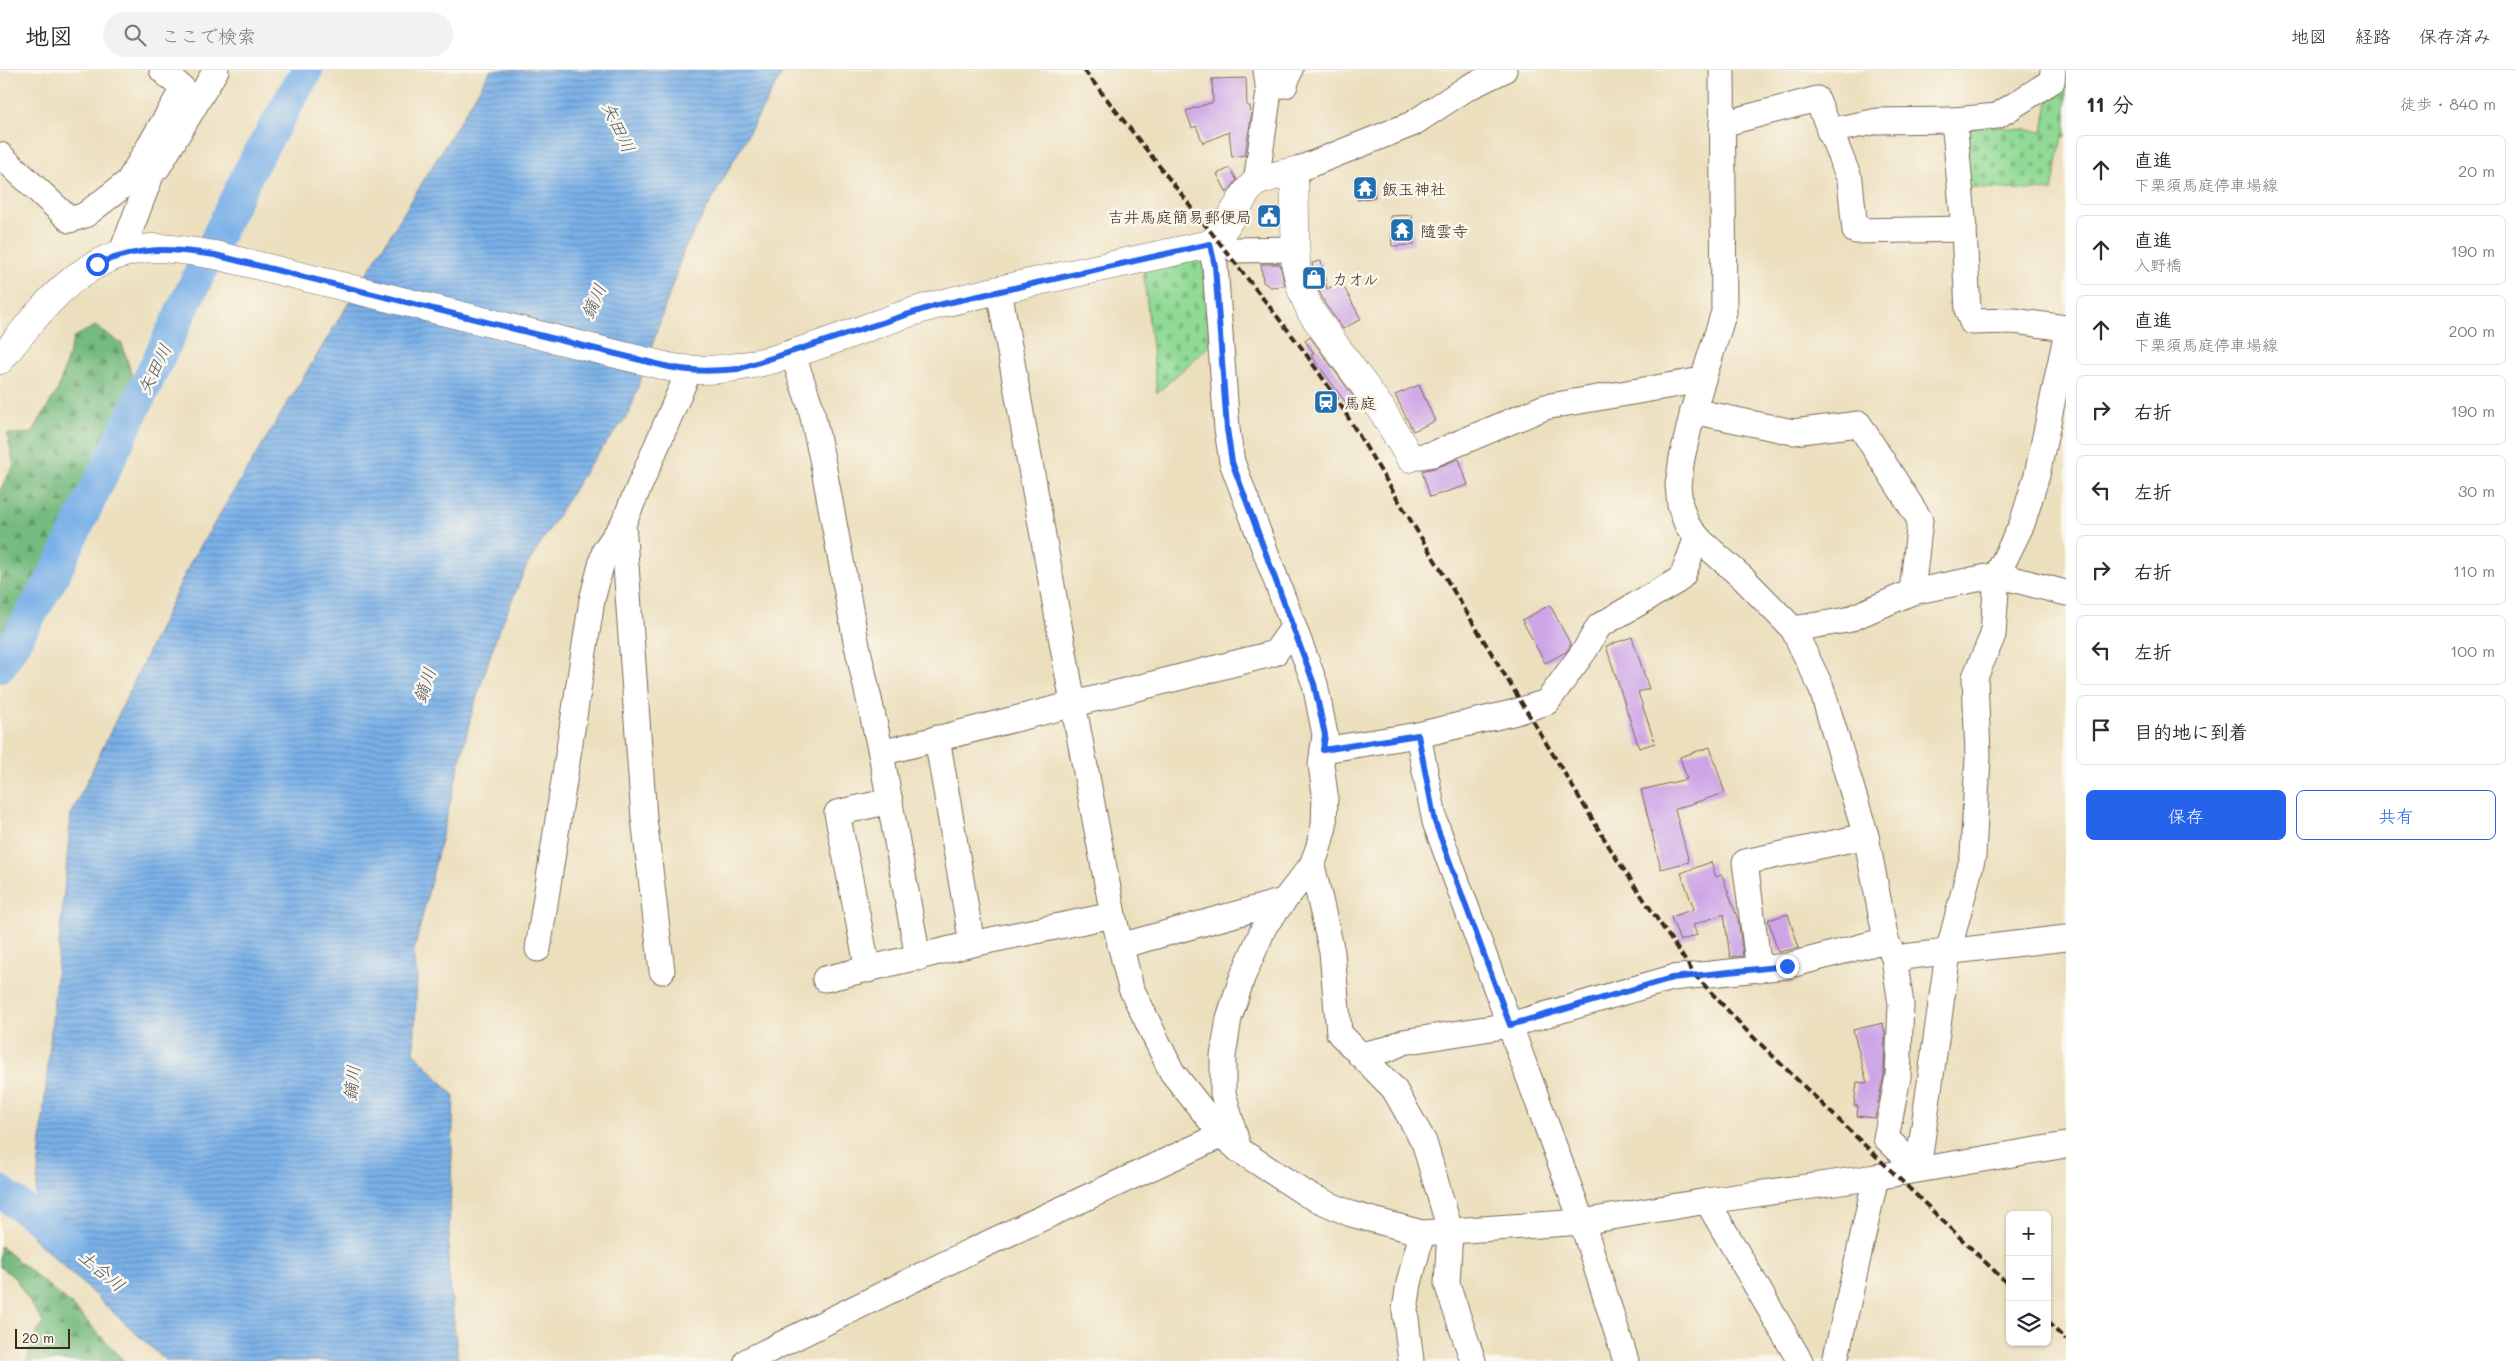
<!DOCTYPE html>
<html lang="ja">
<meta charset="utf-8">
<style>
:root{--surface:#fff;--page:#f2f2f3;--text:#2b2b33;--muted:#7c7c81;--line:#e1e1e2;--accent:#2563eb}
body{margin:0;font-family:Mali,"Klee One",sans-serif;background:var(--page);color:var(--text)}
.controls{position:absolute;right:15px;bottom:15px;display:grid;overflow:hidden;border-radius:8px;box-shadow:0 1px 4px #0004}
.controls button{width:45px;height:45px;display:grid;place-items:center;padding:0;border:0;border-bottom:1px solid var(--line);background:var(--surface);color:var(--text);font:25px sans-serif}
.scale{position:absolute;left:15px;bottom:12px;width:55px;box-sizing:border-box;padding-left:5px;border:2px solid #3b2a1e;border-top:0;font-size:14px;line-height:18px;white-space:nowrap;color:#3b2a1e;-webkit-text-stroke:4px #fbf7ec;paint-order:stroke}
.stop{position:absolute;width:15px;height:15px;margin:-11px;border:4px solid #2563eb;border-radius:50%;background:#fff}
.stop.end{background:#2563eb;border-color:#fff;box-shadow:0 1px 5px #0008}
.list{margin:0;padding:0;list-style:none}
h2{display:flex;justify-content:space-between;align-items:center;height:65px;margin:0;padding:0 20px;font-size:21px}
h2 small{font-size:16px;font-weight:400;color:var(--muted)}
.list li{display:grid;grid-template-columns:32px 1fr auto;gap:15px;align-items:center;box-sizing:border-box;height:70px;margin:0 10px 10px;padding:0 10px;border:1px solid var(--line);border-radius:8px}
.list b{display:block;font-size:19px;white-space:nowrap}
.list p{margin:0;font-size:16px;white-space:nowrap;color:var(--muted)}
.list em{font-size:16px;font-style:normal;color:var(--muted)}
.actions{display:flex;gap:10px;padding:15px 20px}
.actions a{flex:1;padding:11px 0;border:1px solid var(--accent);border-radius:8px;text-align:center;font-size:18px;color:var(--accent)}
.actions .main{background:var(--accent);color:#fff}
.icon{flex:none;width:28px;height:28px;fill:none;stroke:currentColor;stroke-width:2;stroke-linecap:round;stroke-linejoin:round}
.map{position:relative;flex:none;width:2066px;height:1291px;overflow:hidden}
header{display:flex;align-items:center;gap:30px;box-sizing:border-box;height:70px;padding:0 25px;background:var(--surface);border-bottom:1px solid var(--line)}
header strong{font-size:24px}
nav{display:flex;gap:28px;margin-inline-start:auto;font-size:18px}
.search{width:350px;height:45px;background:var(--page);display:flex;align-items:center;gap:12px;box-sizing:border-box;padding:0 18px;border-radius:28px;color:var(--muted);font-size:19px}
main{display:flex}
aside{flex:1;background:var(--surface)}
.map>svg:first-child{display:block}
.forest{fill:url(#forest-firs);stroke:#58724e}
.cemetery{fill:url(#cemetery-stones);stroke:#66825a}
.water{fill:url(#water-rules);stroke:#5a6d83}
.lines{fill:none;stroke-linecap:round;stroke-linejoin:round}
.river{stroke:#79b0e8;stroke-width:32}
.building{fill:#cda5e7}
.minor-casing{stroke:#796956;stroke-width:27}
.major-casing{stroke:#796956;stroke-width:29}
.minor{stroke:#fff;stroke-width:25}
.major{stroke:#fff;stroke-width:28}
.rail{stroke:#3b2a1e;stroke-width:4;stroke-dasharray:8 4;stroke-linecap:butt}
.route{stroke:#2563eb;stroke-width:6}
.labels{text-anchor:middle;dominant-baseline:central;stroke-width:5;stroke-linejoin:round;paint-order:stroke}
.poi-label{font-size:16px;fill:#3b2a1e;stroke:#fbf7ec;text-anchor:start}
.water-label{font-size:18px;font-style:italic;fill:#515965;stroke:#fbf7ec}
</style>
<header>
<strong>地図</strong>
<div class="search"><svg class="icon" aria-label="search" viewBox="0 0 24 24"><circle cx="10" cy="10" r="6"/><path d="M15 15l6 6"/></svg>ここで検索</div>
<nav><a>地図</a><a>経路</a><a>保存済み</a></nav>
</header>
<main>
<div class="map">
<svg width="2066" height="1291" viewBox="0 0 2066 1291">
<defs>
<pattern id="forest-firs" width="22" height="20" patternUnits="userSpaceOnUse" patternTransform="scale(1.25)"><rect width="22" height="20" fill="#74ba7e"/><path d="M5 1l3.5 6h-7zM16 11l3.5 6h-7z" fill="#609767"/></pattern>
<pattern id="cemetery-stones" width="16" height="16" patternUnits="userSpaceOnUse" patternTransform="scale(1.25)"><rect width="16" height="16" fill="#90da95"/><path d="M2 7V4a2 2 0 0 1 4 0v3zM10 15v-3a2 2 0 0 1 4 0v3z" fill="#7dbb80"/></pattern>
<pattern id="water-rules" width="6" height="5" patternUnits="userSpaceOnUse" patternTransform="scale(1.25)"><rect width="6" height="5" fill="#79b0e8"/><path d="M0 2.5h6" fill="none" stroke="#648fbb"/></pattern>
</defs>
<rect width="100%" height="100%" fill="#fbf7ec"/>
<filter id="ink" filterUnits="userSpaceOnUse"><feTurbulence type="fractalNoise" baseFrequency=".02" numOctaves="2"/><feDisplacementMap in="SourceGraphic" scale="10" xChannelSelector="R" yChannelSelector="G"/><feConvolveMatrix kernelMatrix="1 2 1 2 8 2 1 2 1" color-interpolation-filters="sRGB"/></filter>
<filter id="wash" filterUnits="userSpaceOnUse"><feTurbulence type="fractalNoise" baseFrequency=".0096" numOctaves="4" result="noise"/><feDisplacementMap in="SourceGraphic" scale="20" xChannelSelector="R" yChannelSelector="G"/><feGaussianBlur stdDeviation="1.12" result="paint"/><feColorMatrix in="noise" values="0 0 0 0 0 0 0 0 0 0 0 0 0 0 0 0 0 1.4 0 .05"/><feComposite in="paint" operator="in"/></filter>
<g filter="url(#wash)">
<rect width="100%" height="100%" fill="#ecdfbe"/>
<!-- forest -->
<g class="forest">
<path d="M95 256 122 274 135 315 47 487 44 517 0 578V420L14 395 7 364 32 363 58 319 74 267Z"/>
<path d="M0 1176 73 1236 124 1291H27L31 1272 43 1253 14 1207 0 1197Z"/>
</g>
<!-- cemetery -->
<g class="cemetery">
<path d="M2058 13 2066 15V67L2062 66 2052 121 1963 117 1958 52 2043 62 2049 24Z"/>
<path d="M1204 188 1211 274 1157 323 1143 198Z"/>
</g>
<!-- water -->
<path class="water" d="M491 0H784L684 180 629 344 589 395 526 497 496 568 472 642 413 885 417 905 414 982 454 1026 448 1195 458 1291H166L32 1167 71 745 190 493Z"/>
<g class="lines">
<!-- river -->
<g class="river">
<path d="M0 597 54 505 249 101 307 0"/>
<path d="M0 1121 68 1172"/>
</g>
</g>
<g id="blocks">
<!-- building -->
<g class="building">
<path d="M1246 8 1247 36H1250L1251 48 1245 85 1232 87 1229 62 1203 73 1196 56 1192 58 1186 41 1213 32 1212 9Z"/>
<path d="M1230 98 1237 110 1227 123 1217 104Z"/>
<path d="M1372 106 1375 127 1357 130 1354 108Z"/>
<path d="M1412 145 1414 175 1392 176 1390 146Z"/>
<path d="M1321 191 1327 219 1341 212 1361 249 1343 259 1325 234 1317 216 1312 193Z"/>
<path d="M1261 194H1280L1285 216 1271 217 1263 212Z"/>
<path d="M1310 267 1356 330 1348 336 1311 285 1314 283 1305 271Z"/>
<path d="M1419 315 1435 351 1413 361 1395 325Z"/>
<path d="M1459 389 1468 415 1430 427 1422 401 1438 397Z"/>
<path d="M1550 535 1571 575 1566 582 1545 593 1522 550Z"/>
<path d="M1632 567 1649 619 1638 622 1655 673 1639 678 1606 576Z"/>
<path d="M1710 677 1725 723 1675 739 1689 792 1661 799 1641 720 1687 709 1680 687Z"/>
<path d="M1711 792 1716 807 1722 805 1738 849 1743 886 1730 887 1724 844 1693 855 1697 865 1680 871 1671 847 1694 839 1681 803Z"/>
<path d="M1788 844 1799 878 1778 882 1768 850Z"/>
<path d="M1883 953 1885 963 1884 1005 1875 1048 1857 1046 1858 1036H1854L1857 1012 1867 1013 1853 960Z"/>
</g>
</g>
</g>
<g filter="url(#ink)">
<use href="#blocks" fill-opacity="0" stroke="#796956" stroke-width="1"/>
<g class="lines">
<defs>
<g id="minor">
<path d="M162 0 183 19"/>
<path d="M1722 0 1724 242 1693 341 1682 388 1678 415 1680 435 1687 455 1701 471 1745 510 1793 559 1821 617 1866 766 1886 870 1894 888 1901 934 1898 1007 1886 1068 1918 1099"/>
<path d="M2053 0 2052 11 1997 46 1954 50 1964 159 1968 242 1972 252 2014 251 2066 258"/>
<path d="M1268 16 1285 15 1290 0"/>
<path d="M1722 54 1817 29 1850 110 1855 161 1964 159"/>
<path d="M1829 61 1878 51 1954 50"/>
<path d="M0 85 70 150 85 145 128 112 183 19"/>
<path d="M158 97 216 0"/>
<path d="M1294 101 1412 54 1467 18 1504 0"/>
<path d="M1256 112 1269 22 1266 0"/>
<path d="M1210 174 1215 196 1227 359 1232 392 1315 614 1325 665 1321 694 1325 724 1324 756 1318 779 1312 795 1265 855 1242 908 1229 948 1223 986V1023L1239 1080"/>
<path d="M1236 180 1296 179"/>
<path d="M121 184 161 79"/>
<path d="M999 220 1073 633 1113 845 1131 918 1172 1002 1222 1065 1239 1080 1308 1125 1351 1144 1422 1163 1582 1152 1707 1131 1876 1107 2066 1075"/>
<path d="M792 282 811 338 822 389 856 571 881 683 918 888"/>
<path d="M1693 341 1793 362 1859 354 1920 450 1912 522"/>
<path d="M1410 388 1433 384 1545 337 1702 310"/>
<path d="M1793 559 1847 550 1912 522 1997 505 2066 523"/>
<path d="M1418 665 1435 752 1582 1152 1626 1291"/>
<path d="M937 668 972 874"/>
<path d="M1323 680 1418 665 1512 643 1547 632 1585 580 1599 556 1677 511 1683 505 1697 467"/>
<path d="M881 683 1275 583 1292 559"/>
<path d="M1312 795 1332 882 1339 963 1394 1019 1424 1072 1450 1160 1447 1214 1473 1291"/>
<path d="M1120 876 1283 831"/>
<path d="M538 879 592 530 605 480 623 454"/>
<path d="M1894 888 2066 868"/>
<path d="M868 900 837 743 890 731"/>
<path d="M1759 900 1745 792 1866 766"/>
<path d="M662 901 644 748 623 454 689 301"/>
<path d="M825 909 972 874 1113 845"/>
<path d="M1360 985 1388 979 1403 972 1510 955 1672 908 1787 896 1886 870"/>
<path d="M1918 1099 1948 883 1973 786 1978 686 1975 607 1993 565 1997 505 2022 454 2037 405 2066 266"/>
<path d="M1707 1131 1800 1291"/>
<path d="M747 1291 971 1181 1222 1065"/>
<path d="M1411 1291 1405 1240 1409 1213 1422 1163"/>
<path d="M1835 1291 1876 1107"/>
</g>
<path id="major" d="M0 290C42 239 79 184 151 178 172 177 194 182 215 185L669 297C754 314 854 256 936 235 1027 212 1119 194 1210 174 1229 159 1243 119 1257 112 1268 107 1282 104 1294 101L1296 197 1302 221 1311 242 1382 340 1410 388"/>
</defs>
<!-- minor casing -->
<use href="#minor" class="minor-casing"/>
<!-- major casing -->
<use href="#major" class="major-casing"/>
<!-- minor -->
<use href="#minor" class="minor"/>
<!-- major -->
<use href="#major" class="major"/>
<!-- rail -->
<g class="rail">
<path d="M1084 0 1301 277 1335 326 1616 788 1695 905 1746 960 2010 1216"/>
<path d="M2047 1252 2066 1270"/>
</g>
</g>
</g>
<g class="lines" filter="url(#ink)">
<!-- route -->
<path class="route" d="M97 194C141 176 169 178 215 185L669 297C693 302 714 301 738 299L934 236 1210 174 1215 196 1227 359 1232 392 1314 614 1325 665 1323 680 1418 665 1435 752 1510 955 1672 908 1787 896"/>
</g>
<!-- icons -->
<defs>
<symbol id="temple-square" viewBox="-11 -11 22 22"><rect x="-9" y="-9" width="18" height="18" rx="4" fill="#1f6fb2" stroke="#fbf7ec"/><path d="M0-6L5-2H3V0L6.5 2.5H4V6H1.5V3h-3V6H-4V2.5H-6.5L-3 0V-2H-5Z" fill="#fff"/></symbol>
<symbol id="civic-square" viewBox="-11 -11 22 22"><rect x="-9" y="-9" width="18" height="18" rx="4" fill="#1f6fb2" stroke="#fbf7ec"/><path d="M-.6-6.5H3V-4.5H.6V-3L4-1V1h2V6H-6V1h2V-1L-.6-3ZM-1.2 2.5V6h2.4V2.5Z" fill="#fff"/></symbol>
<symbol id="shop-square" viewBox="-11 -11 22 22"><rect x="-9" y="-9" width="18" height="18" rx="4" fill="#1f6fb2" stroke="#fbf7ec"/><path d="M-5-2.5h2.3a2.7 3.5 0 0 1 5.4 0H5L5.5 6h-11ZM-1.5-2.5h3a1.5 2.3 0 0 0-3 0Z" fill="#fff"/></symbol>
<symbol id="station-square" viewBox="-11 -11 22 22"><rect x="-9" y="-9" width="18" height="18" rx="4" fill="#1f6fb2" stroke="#fbf7ec"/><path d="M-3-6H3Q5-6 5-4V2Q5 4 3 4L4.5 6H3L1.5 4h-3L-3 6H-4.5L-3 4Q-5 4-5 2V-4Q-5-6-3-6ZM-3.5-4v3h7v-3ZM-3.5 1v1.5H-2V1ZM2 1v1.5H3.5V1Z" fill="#fff"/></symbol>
</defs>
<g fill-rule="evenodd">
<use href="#temple-square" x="1351" y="104" width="28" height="28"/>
<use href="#civic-square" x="1255" y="132" width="28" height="28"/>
<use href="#temple-square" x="1388" y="146" width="28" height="28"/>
<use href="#shop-square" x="1300" y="194" width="28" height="28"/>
<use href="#station-square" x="1312" y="318" width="28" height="28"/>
</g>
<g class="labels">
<!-- poi labels -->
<g class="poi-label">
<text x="1382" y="118">飯玉神社</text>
<text x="1252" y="146" text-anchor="end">吉井馬庭簡易郵便局</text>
<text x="1420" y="160">隨雲寺</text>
<text x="1332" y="208">カオル</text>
<text x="1344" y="332">馬庭</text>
</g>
<!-- water labels -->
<g class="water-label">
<text transform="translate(619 57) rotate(65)">矢田川</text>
<text transform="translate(593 231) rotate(-66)">鏑川</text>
<text transform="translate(154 299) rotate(-64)">矢田川</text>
<text transform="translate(424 615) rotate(-71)">鏑川</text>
<text transform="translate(351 1013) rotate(-83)">鏑川</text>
<text transform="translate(102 1200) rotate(40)">土合川</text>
</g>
</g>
</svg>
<div class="controls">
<button>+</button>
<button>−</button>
<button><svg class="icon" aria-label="layers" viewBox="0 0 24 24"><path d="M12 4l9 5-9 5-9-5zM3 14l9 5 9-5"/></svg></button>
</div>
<div class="scale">20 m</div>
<div class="stop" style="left:97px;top:194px"></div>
<div class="stop end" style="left:1787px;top:896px"></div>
</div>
<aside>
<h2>11 分<small>徒歩 · 840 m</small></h2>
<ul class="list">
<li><svg class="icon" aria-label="ahead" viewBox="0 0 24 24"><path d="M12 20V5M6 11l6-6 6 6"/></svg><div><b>直進</b><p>下栗須馬庭停車場線</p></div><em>20 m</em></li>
<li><svg class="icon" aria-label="ahead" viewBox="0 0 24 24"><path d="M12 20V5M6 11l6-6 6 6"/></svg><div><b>直進</b><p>入野橋</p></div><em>190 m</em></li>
<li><svg class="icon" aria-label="ahead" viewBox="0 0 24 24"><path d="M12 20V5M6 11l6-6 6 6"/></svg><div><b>直進</b><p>下栗須馬庭停車場線</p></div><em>200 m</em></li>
<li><svg class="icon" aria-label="right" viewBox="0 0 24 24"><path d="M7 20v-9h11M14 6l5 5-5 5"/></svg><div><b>右折</b></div><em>190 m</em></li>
<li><svg class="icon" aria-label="left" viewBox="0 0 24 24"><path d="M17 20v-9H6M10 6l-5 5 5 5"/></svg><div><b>左折</b></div><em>30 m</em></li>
<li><svg class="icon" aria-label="right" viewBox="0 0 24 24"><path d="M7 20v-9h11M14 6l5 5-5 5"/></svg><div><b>右折</b></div><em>110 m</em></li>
<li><svg class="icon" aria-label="left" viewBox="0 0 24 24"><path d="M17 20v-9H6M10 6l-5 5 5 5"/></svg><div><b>左折</b></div><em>100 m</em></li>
<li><svg class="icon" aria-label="arrive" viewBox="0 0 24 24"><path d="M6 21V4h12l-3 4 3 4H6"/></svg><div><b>目的地に到着</b></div></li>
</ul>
<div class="actions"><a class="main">保存</a><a>共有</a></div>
</aside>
</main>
